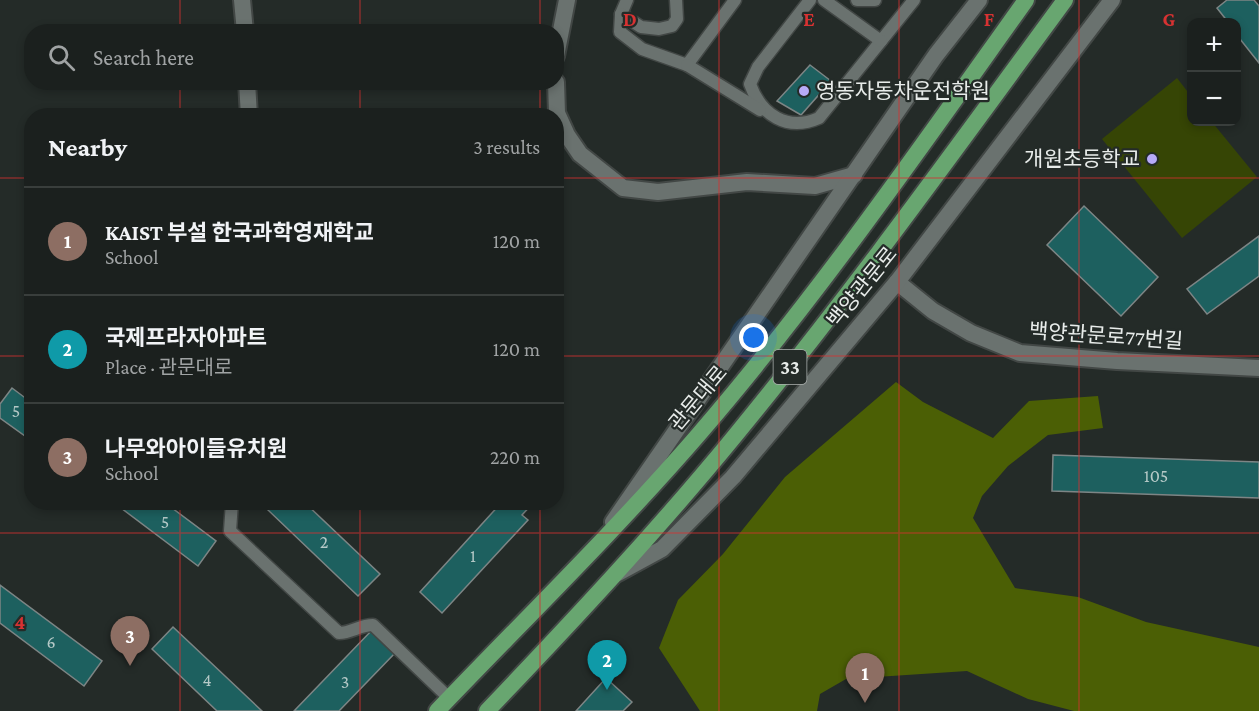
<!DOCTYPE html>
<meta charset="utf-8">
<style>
:root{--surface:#1b201e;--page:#242827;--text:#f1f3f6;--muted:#a0a3a4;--line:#393e3c;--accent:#b45309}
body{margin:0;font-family:"Crimson Pro","Noto Sans KR",serif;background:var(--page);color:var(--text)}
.controls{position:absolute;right:18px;top:18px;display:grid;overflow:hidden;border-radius:12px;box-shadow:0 3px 9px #0003}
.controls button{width:54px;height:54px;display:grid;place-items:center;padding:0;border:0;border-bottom:2px solid var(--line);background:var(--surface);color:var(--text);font:30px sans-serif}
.you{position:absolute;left:754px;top:338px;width:21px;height:21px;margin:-15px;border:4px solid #fff;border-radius:50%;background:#1a73e8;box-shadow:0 0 0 9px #1a73e833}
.badge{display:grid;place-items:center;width:39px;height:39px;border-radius:50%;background:var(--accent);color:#fff;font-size:20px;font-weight:700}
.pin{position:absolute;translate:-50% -50px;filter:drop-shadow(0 2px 3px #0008)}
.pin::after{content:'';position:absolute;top:32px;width:21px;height:18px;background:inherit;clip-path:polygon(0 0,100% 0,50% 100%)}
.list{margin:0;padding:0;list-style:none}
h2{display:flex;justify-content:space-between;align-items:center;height:78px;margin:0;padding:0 24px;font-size:26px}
h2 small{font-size:20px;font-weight:400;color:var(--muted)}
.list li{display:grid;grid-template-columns:39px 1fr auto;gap:18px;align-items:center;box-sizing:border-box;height:108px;padding:0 24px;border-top:2px solid var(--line)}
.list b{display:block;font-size:22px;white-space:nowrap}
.list p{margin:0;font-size:20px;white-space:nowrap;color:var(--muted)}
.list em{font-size:20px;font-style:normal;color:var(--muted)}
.icon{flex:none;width:33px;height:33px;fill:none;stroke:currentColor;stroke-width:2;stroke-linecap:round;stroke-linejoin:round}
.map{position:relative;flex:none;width:1259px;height:711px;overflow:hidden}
.search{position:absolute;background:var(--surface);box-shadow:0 3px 9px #0003;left:24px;top:24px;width:540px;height:66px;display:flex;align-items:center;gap:15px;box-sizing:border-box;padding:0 21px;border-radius:24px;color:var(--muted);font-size:22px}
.panel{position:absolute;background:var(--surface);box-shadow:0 3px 9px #0003;left:24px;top:108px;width:540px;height:402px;border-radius:24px}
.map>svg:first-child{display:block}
.green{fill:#364505}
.forest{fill:#4b5f05}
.building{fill:#1d605f;stroke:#7d8585;stroke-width:1.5}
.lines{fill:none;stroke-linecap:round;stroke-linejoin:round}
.service-casing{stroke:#424745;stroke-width:15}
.minor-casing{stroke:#424745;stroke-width:20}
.secondary-casing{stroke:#424745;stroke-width:20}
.trunk-casing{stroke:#424745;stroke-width:20}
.service{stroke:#6a726f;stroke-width:12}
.minor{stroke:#6a726f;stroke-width:16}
.secondary{stroke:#6a726f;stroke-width:16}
.trunk{stroke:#68a670;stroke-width:16}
.grid{fill:none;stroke:#d73232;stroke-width:1.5;stroke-opacity:0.55}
.poi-dot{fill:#b7abf8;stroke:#242b28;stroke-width:2}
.labels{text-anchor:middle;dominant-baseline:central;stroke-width:4.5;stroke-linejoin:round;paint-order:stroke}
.number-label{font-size:18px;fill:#b5c9c7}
.shield{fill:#242b28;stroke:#adb2b0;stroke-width:1.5}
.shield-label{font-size:20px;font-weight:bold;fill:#e8ecea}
.poi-label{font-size:21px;fill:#e8ecea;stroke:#242b28;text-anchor:start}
.street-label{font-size:21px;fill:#e8ecea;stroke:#242b28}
.grid-label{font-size:20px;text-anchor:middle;font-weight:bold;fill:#d73232;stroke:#242b28;stroke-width:4.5;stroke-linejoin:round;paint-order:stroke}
</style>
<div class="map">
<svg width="1259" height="711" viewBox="0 0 1259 711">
<rect width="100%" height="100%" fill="#242b28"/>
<!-- green -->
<path class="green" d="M1177 78 1191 96 1192 122H1212L1257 177 1182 238 1102 139Z"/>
<!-- forest -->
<path class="forest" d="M896 382 923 402 993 438 1029 401 1098 396 1103 428 1048 435 1008 466 982 496 973 518 1015 588 1078 597 1146 622 1259 647V711H1074L1028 699 967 671 846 679 820 694 817 711H700L659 648 678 600 723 554 785 477Z"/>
<!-- building -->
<g class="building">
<path d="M1227 0H1254L1259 6V63L1236 34V22H1228L1217 8Z"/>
<path d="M810 65 831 81 801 115 777 101Z"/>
<path d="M1084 206 1158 277 1121 316 1047 245Z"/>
<path d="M1259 236V276L1207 314 1187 289Z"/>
<path d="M12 388 32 403V441L0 418V404Z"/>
<path d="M1053 455 1259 462V498L1052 491Z"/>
<path d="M113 502H164L216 541 198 566Z"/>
<path d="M275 502H304L380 574 358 596 268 510Z"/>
<path d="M502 502H534L522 515 528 520 442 613 420 592Z"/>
<path d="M0 585 102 661 84 686 0 623Z"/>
<path d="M173 627 262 711H217L152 649Z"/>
<path d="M373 629 396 652 339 711H294Z"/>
<path d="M606 678 632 702 623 711H576Z"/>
</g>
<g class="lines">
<defs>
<g id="service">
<path d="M627 0 621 14 620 32 642 49 687 65 735 0"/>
<path d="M810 0 758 67 750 84C761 115 787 132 819 118L914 0"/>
<path d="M824 0 881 41"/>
<path d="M857 0H875"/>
<path d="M621 14 641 27 659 29 672 26 677 19 676 0"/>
<path d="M687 65 760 110"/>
<path d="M232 502 230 531 339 633C351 633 360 625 373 625L449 698"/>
</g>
<g id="minor">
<path d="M242 0 245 32"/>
<path d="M556 56 567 0"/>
<path d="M247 82 249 116"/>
<path d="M556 82 557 113 567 135 580 154 623 188 658 192 747 182 815 186 854 175"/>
<path d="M897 282 933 311 971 333 1020 353 1117 361 1259 368"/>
</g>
<g id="secondary">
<path d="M613 522 936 55 979 0"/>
<path d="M618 573 662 549 733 477 897 282 1112 0"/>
</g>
<g id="trunk">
<path d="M437 711C525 619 616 530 699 434 817 297 921 147 1026 0"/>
<path d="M487 711C572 622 656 532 734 437 850 296 957 147 1065 0"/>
</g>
</defs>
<!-- service casing -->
<use href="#service" class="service-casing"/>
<!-- minor casing -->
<use href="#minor" class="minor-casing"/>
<!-- secondary casing -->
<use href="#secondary" class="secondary-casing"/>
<!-- trunk casing -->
<use href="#trunk" class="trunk-casing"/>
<!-- service -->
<use href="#service" class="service"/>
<!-- minor -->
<use href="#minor" class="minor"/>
<!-- secondary -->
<use href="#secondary" class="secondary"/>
<!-- trunk -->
<use href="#trunk" class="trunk"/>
</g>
<!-- grid -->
<path class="grid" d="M180 0V32M360 0V32M540 0V32M719 0V711M899 0V711M1079 0V711M180 82V116M360 82V116M540 82V116M0 178H32M556 178H1259M0 356H32M556 356H1259M180 502V711M360 502V711M540 502V711M0 533H1259"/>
<!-- markers -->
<g class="poi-dot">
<circle cx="804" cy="91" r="6"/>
<circle cx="1152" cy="159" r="6"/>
</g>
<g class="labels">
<!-- number labels -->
<g class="number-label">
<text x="16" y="411">5</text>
<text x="1156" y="476">105</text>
<text x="165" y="522">5</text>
<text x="324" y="542">2</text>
<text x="473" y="556">1</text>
<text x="51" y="642">6</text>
<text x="207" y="680">4</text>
<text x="345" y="682">3</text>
</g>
<!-- shield labels -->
<rect class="shield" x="773.5" y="350" width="33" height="34" rx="4.5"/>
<g class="shield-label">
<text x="790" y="367">33</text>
</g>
<!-- poi labels -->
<g class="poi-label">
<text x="816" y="91">영동자동차운전학원</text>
<text x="1140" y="159" text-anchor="end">개원초등학교</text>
</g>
<!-- street labels -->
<g class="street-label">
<text transform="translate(862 287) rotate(-51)">백양관문로</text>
<text transform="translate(1106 336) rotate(4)">백양관문로77번길</text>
<text transform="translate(698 398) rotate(-50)">관문대로</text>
</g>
</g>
<g class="grid-label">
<text x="630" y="26">D</text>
<text x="809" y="26">E</text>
<text x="989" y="26">F</text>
<text x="1169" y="26">G</text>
<text x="20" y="629">4</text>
</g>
</svg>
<div class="controls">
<button>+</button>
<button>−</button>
</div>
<div class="you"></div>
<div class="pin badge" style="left:865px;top:703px;background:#8d6e63">1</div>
<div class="pin badge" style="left:607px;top:690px;background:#0f9aa8">2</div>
<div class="pin badge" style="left:130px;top:666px;background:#8d6e63">3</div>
<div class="search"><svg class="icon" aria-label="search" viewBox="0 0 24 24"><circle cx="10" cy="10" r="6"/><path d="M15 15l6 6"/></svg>Search here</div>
<section class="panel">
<h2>Nearby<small>3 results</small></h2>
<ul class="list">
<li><span class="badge" style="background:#8d6e63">1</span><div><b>KAIST 부설 한국과학영재학교</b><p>School</p></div><em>120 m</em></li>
<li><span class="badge" style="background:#0f9aa8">2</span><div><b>국제프라자아파트</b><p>Place · 관문대로</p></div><em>120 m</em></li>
<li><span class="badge" style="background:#8d6e63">3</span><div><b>나무와아이들유치원</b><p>School</p></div><em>220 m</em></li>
</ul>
</section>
</div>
